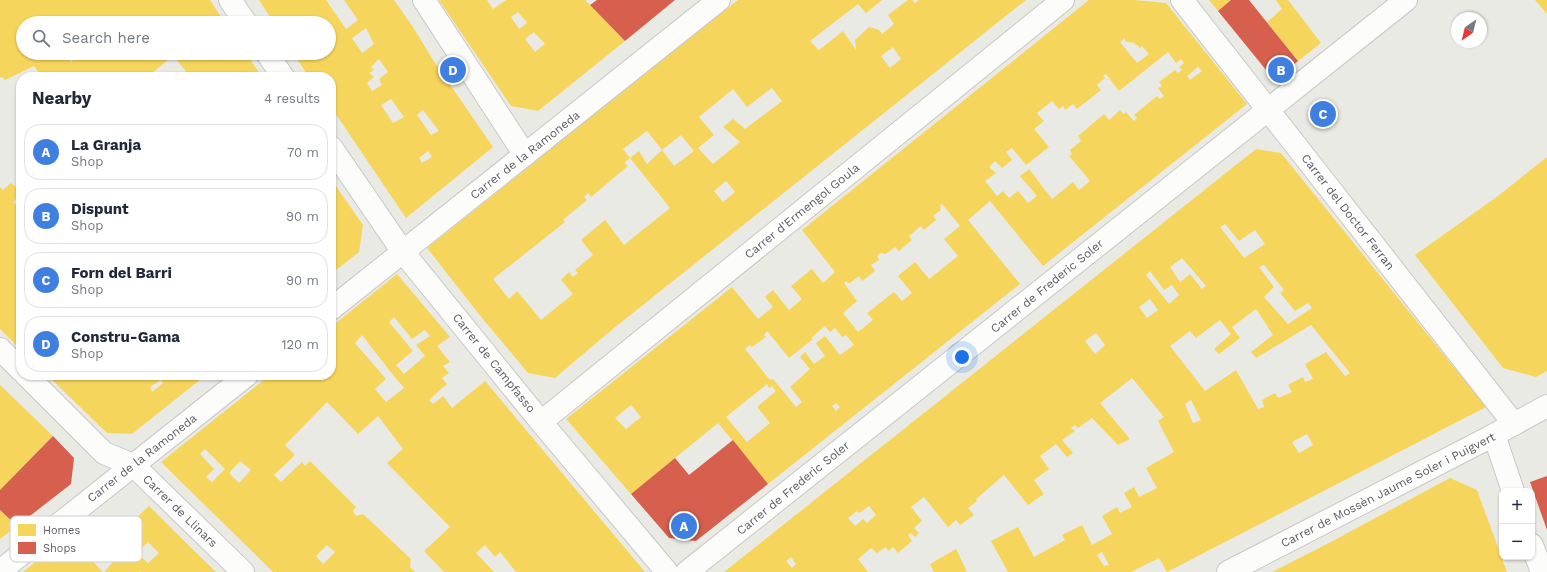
<!DOCTYPE html>
<meta charset="utf-8">
<style>
:root{--surface:#fff;--page:#f6f6f7;--text:#1f2937;--muted:#747a83;--line:#e0e1e3;--accent:#db2777}
body{margin:0;font-family:"Work Sans",sans-serif;background:var(--page);color:var(--text)}
.controls{position:absolute;right:12px;bottom:12px;display:grid;overflow:hidden;border-radius:8px;box-shadow:0 1px 3px #0004}
.controls button{width:36px;height:36px;display:grid;place-items:center;padding:0;border:0;border-bottom:1px solid var(--line);background:var(--surface);color:var(--text);font:20px sans-serif}
.compass{position:absolute;left:1451px;top:12px;width:36px;height:36px;border-radius:50%;background:var(--surface);box-shadow:0 1px 3px #0004;rotate:215deg}
.you{position:absolute;left:962px;top:357px;width:14px;height:14px;margin:-10px;border:3px solid #fff;border-radius:50%;background:#1a73e8;box-shadow:0 0 0 6px #1a73e833}
.badge{display:grid;place-items:center;width:26px;height:26px;border-radius:50%;background:var(--accent);color:#fff;font-size:13px;font-weight:700}
.pin{position:absolute;translate:-50% -50%;border:2px solid #fff;box-shadow:0 1px 4px #0006}
.list{margin:0;padding:0;list-style:none}
h2{display:flex;justify-content:space-between;align-items:center;height:52px;margin:0;padding:0 16px;font-size:17px}
h2 small{font-size:13px;font-weight:400;color:var(--muted)}
.list li{display:grid;grid-template-columns:26px 1fr auto;gap:12px;align-items:center;box-sizing:border-box;height:56px;margin:0 8px 8px;padding:0 8px;border:1px solid var(--line);border-radius:16px}
.list b{display:block;font-size:15px;white-space:nowrap}
.list p{margin:0;font-size:13px;white-space:nowrap;color:var(--muted)}
.list em{font-size:13px;font-style:normal;color:var(--muted)}
.icon{flex:none;width:22px;height:22px;fill:none;stroke:currentColor;stroke-width:2;stroke-linecap:round;stroke-linejoin:round}
.map{position:relative;flex:none;width:1547px;height:572px;overflow:hidden}
.search{position:absolute;background:var(--surface);box-shadow:0 1px 3px #0004;left:16px;top:16px;width:320px;height:44px;display:flex;align-items:center;gap:10px;box-sizing:border-box;padding:0 14px;border-radius:22px;color:var(--muted);font-size:15px}
.panel{position:absolute;background:var(--surface);box-shadow:0 1px 3px #0004;left:16px;top:72px;width:320px;height:308px;border-radius:16px}
.map>svg:first-child{display:block}
.homes{fill:#f6d55c;fill-rule:evenodd}
.shops{fill:#d6604d}
.lines{fill:none;stroke-linecap:round;stroke-linejoin:round}
.minor-casing{stroke:#c7c8c7;stroke-width:24}
.minor{stroke:#fcfcfb;stroke-width:22}
.labels{text-anchor:middle;dominant-baseline:central;stroke-width:4;stroke-linejoin:round;paint-order:stroke}
.street-label{font-size:12px;fill:#5a5c63;stroke:#fff}
.key{fill:#fff;stroke:#ceced0;stroke-width:1}
.key-label{font-size:11px;fill:#5a5c63}
</style>
<div class="map">
<svg width="1547" height="572" viewBox="0 0 1547 572">
<rect width="100%" height="100%" fill="#eaeae5"/>
<!-- homes -->
<g class="homes">
<path d="M0 0H210L225 23H23V53H65L71 62 81 53H246L262 77H178L186 71 173 56 147 77H42L34 66 5 80 2 77 0 78Z"/>
<path d="M259 0H326L346 29 358 20 344 0H394L413 27 433 60 493 147 406 218 331 107V77H309L293 53H329V23H274ZM366 28 374 44 362 53 352 38ZM379 59 388 72 379 79 382 85 372 91 367 83 374 77 369 73 374 70 371 67ZM391 99 404 117 393 123 381 105ZM423 110 439 131 431 135 417 115ZM428 151 432 157 422 163 419 158Z"/>
<path d="M439 0H487L493 9 506 0H585L625 41 538 111 511 106ZM518 12 527 23 519 29 511 17ZM534 32 545 44 535 52 525 39Z"/>
<path d="M738 0H882L866 13 858 4 810 41 819 50 843 31 856 50 855 40 869 27 879 30 882 34 894 24 888 15 908 0H912L915 3 919 0H1026L614 328 555 378 528 373 482 318 427 248ZM893 47 901 59 890 68 881 56ZM772 88 782 101 745 129 733 119 723 127 740 142 713 164 698 148 714 135 699 117 733 89 747 107ZM647 131 662 150 681 135 694 151 674 166 662 150 647 164 639 151 630 158 670 208 624 245 605 220 581 240 593 255 575 270 578 273 573 277 569 272 561 280 573 294 541 320 517 291 509 299 493 279 565 222 563 220 587 200 584 197 588 193 591 197 628 166 624 163 630 158 623 149ZM726 181 735 192 723 202 714 191Z"/>
<path d="M1089 0H1134L1166 3 1247 104 1043 266 990 201 968 220 1020 284 768 484 718 423 631 494 566 419 732 287 758 319 773 307 765 297 773 290 789 310 802 299 791 286 812 269 823 283 835 272 802 230ZM1125 38V41L1134 43 1140 48 1142 46 1149 54 1137 63 1120 42ZM1168 52 1176 63 1181 59 1184 63 1179 67 1182 70 1178 73 1175 70 1159 82 1162 86 1158 88 1164 96 1160 99 1157 96 1134 115 1137 118 1134 121 1126 112 1123 114 1120 110 1109 120 1104 114 1078 136 1081 141 1070 150 1072 154 1069 156 1090 181 1079 190 1073 182 1052 199 1029 169 1020 176 1037 196 1028 203 1018 191 1009 198 1003 191 997 196 985 181 996 173 989 167 995 161 1002 168 1012 160 1006 152 1012 148 1026 165 1049 147 1034 129 1044 121 1037 113 1052 101 1059 109 1063 106 1065 110 1073 104 1077 109 1101 90 1097 85 1105 78 1103 76 1106 74 1119 91ZM1198 67 1202 71 1190 80 1187 76ZM942 204 960 226 944 239 958 256 929 279 915 262 898 276 912 293 902 301 894 292 867 313 873 320 858 332 843 313 857 301 844 283 846 281 848 283H850L859 276 862 281 875 271 871 265 879 260V259L877 256 879 254 881 253 886 254 895 247 899 251 912 240 909 236 921 226 924 230 936 220 933 216 941 210 940 205ZM825 326 830 332 835 328 842 337 846 335 854 345 840 355 825 336 816 343 825 356 814 364 805 352 800 357 810 369 790 387 802 402 796 407 773 379 770 380 745 349 750 345 752 347 766 337 764 335 767 331 789 358 813 339 811 338ZM767 384 769 388 772 386 776 391 757 407 770 423 747 442 726 417ZM836 403 840 407 836 411 832 406ZM631 405 641 417 626 429 615 418Z"/>
<path d="M1209 0H1231L1218 11Z"/>
<path d="M1276 0H1288L1321 43 1298 61 1267 22 1282 9Z"/>
<path d="M1535 0H1547V14Z"/>
<path d="M1256 149 1281 153 1486 407 1167 572 1159 558 1131 572H1008L991 541 1018 527 1034 557 1065 540 1062 535 1082 525 1092 545 1112 534 1102 516 1117 507 1120 513 1132 507 1124 493 1134 487 1139 497 1157 488 1146 468 1174 452 1158 421 1164 417 1132 378 1100 403 1130 439 1118 445 1092 418 1078 428 1075 425 1071 428 1075 431 1062 440 1073 453 1067 457 1056 444 1040 456 1049 469 1034 480 1044 494 1028 505 1004 475 976 499 977 501 968 508 974 515 960 525 956 520 948 527 924 497 911 507 922 521 914 528 919 533 915 537 911 533 908 535 912 541 898 553 893 547 888 551 886 547 877 553 871 548 858 559 868 572H724ZM1225 224 1239 241 1255 230 1265 244 1244 258 1220 227ZM1182 258 1206 286 1202 289 1190 274 1180 282 1170 267ZM1264 265 1284 290 1280 293 1295 311 1308 303 1312 308 1288 324 1264 297 1274 287 1259 267ZM1150 271 1164 290 1172 285 1179 295 1169 304 1146 275ZM1150 299 1158 310 1147 318 1139 307ZM1256 309 1273 335 1251 352 1256 358 1311 325 1350 373 1345 376 1326 352 1305 364 1313 379 1305 382 1303 377 1288 385 1292 392 1278 398 1275 393 1262 400 1264 407 1258 409 1236 370 1205 391 1170 346 1190 331 1196 338 1220 320 1231 334 1214 349 1219 354 1240 338 1232 327ZM1096 333 1105 345 1095 354 1085 341ZM1191 400 1201 420 1193 423 1185 404ZM1307 434 1313 445 1299 453 1292 442ZM869 506 876 515 867 523 863 519 855 526 848 518 857 511 859 513ZM1102 552 1109 565 1104 566 1097 555ZM791 557 796 564 792 568 786 561Z"/>
<path d="M1547 157V371L1536 377 1503 368 1415 255 1498 196Z"/>
<path d="M331 179 363 225 359 252 331 274Z"/>
<path d="M11 183 21 191V194L13 202 21 210V350L0 329V187L3 190Z"/>
<path d="M397 274 450 337 437 346 450 362 443 366 449 373 442 378 447 384 429 400 433 404 443 396 452 408 485 381 645 572H516L500 552 495 557 485 545 476 553 494 572H444L424 551 450 527 387 463 403 449 378 416 358 434 327 402 285 445 295 455 274 475 281 482 302 462 305 466 310 461 356 507 353 511 356 516 363 514 411 559 410 567 415 572H273L161 462 270 375H331V327ZM394 317 412 339 425 330 430 336 416 345 425 356 404 374 396 365 413 351 389 322ZM362 335 389 370 404 388 386 402 375 389 386 379 355 343ZM205 449 225 469 212 482 206 477 214 469 200 454ZM240 461 251 470 239 483 229 473ZM327 545 335 552 323 564 316 556Z"/>
<path d="M47 375H117L121 380 125 377 124 375H206L132 434 107 433ZM161 380 163 383 152 392 150 387Z"/>
<path d="M0 385 53 436 0 490Z"/>
<path d="M1450 478 1477 490 1507 572H1272L1327 544Z"/>
<path d="M149 506 177 534 216 572H141L140 571 139 572H104L113 562 106 556 134 529 130 524ZM148 542 159 553 148 563 137 553Z"/>
<path d="M0 510 17 526 0 539Z"/>
<path d="M68 536 103 572H23Z"/>
<path d="M956 549 967 572H934L930 564Z"/>
</g>
<!-- shops -->
<g class="shops">
<path d="M597 0H675L625 41 590 5Z"/>
<path d="M1231 0H1249L1298 61 1275 81 1218 11Z"/>
<path d="M53 436 74 458 71 484 17 526 0 510V490Z"/>
<path d="M733 440 768 484 696 541 669 538 631 494 675 458 689 475Z"/>
<path d="M1547 476V530L1530 482Z"/>
</g>
<g class="lines">
<defs>
<g id="minor">
<path d="M230 0 246 23"/>
<path d="M424 0 525 155"/>
<path d="M1182 0 1514 424"/>
<path d="M267 53 283 77"/>
<path d="M331 147 403 252 541 422 667 572"/>
<path d="M331 309 719 0"/>
<path d="M0 349 21 370"/>
<path d="M26 375 104 453 133 465 243 572"/>
<path d="M541 422 1063 0"/>
<path d="M1494 435 1513 491"/>
<path d="M1532 545 1542 572"/>
<path d="M0 571 247 375"/>
<path d="M687 572 1406 0"/>
<path d="M1228 572 1494 435 1547 406"/>
</g>
</defs>
<!-- minor casing -->
<use href="#minor" class="minor-casing"/>
<!-- minor -->
<use href="#minor" class="minor"/>
</g>
<g class="labels">
<!-- street labels -->
<g class="street-label">
<text transform="translate(525 155) rotate(-38)">Carrer de la Ramoneda</text>
<text transform="translate(802 211) rotate(-39)">Carrer d'Ermengol Goula</text>
<text transform="translate(1348 212) rotate(52)">Carrer del Doctor Ferran</text>
<text transform="translate(1047 286) rotate(-39)">Carrer de Frederic Soler</text>
<text transform="translate(494 363) rotate(51)">Carrer de Campfasso</text>
<text transform="translate(142 458) rotate(-38)">Carrer de la Ramoneda</text>
<text transform="translate(793 488) rotate(-39)">Carrer de Frederic Soler</text>
<text transform="translate(1388 490) rotate(-27)">Carrer de Mossèn Jaume Soler i Puigvert</text>
<text transform="translate(180 511) rotate(44)">Carrer de Llinars</text>
</g>
</g>
<!-- legend -->
<rect x="10" y="516" width="132" height="46" rx="6" class="key"/>
<rect x="18" y="524" width="18" height="12" fill="#f6d55c"/>
<rect x="18" y="542" width="18" height="12" fill="#d6604d"/>
<g class="key-label">
<text x="43" y="534">Homes</text>
<text x="43" y="552">Shops</text>
</g>
</svg>
<div class="controls">
<button>+</button>
<button>−</button>
</div>
<svg class="compass" viewBox="-18 -18 36 36"><path d="M0-13l5 13h-10z" fill="#e53935"/><path d="M0 13l5-13h-10z" fill="#747a83"/></svg>
<div class="you"></div>
<div class="pin badge" style="left:684px;top:526px;background:#3f7fe0">A</div>
<div class="pin badge" style="left:1281px;top:70px;background:#3f7fe0">B</div>
<div class="pin badge" style="left:1323px;top:114px;background:#3f7fe0">C</div>
<div class="pin badge" style="left:453px;top:70px;background:#3f7fe0">D</div>
<div class="search"><svg class="icon" aria-label="search" viewBox="0 0 24 24"><circle cx="10" cy="10" r="6"/><path d="M15 15l6 6"/></svg>Search here</div>
<section class="panel">
<h2>Nearby<small>4 results</small></h2>
<ul class="list">
<li><span class="badge" style="background:#3f7fe0">A</span><div><b>La Granja</b><p>Shop</p></div><em>70 m</em></li>
<li><span class="badge" style="background:#3f7fe0">B</span><div><b>Dispunt</b><p>Shop</p></div><em>90 m</em></li>
<li><span class="badge" style="background:#3f7fe0">C</span><div><b>Forn del Barri</b><p>Shop</p></div><em>90 m</em></li>
<li><span class="badge" style="background:#3f7fe0">D</span><div><b>Constru-Gama</b><p>Shop</p></div><em>120 m</em></li>
</ul>
</section>
</div>
